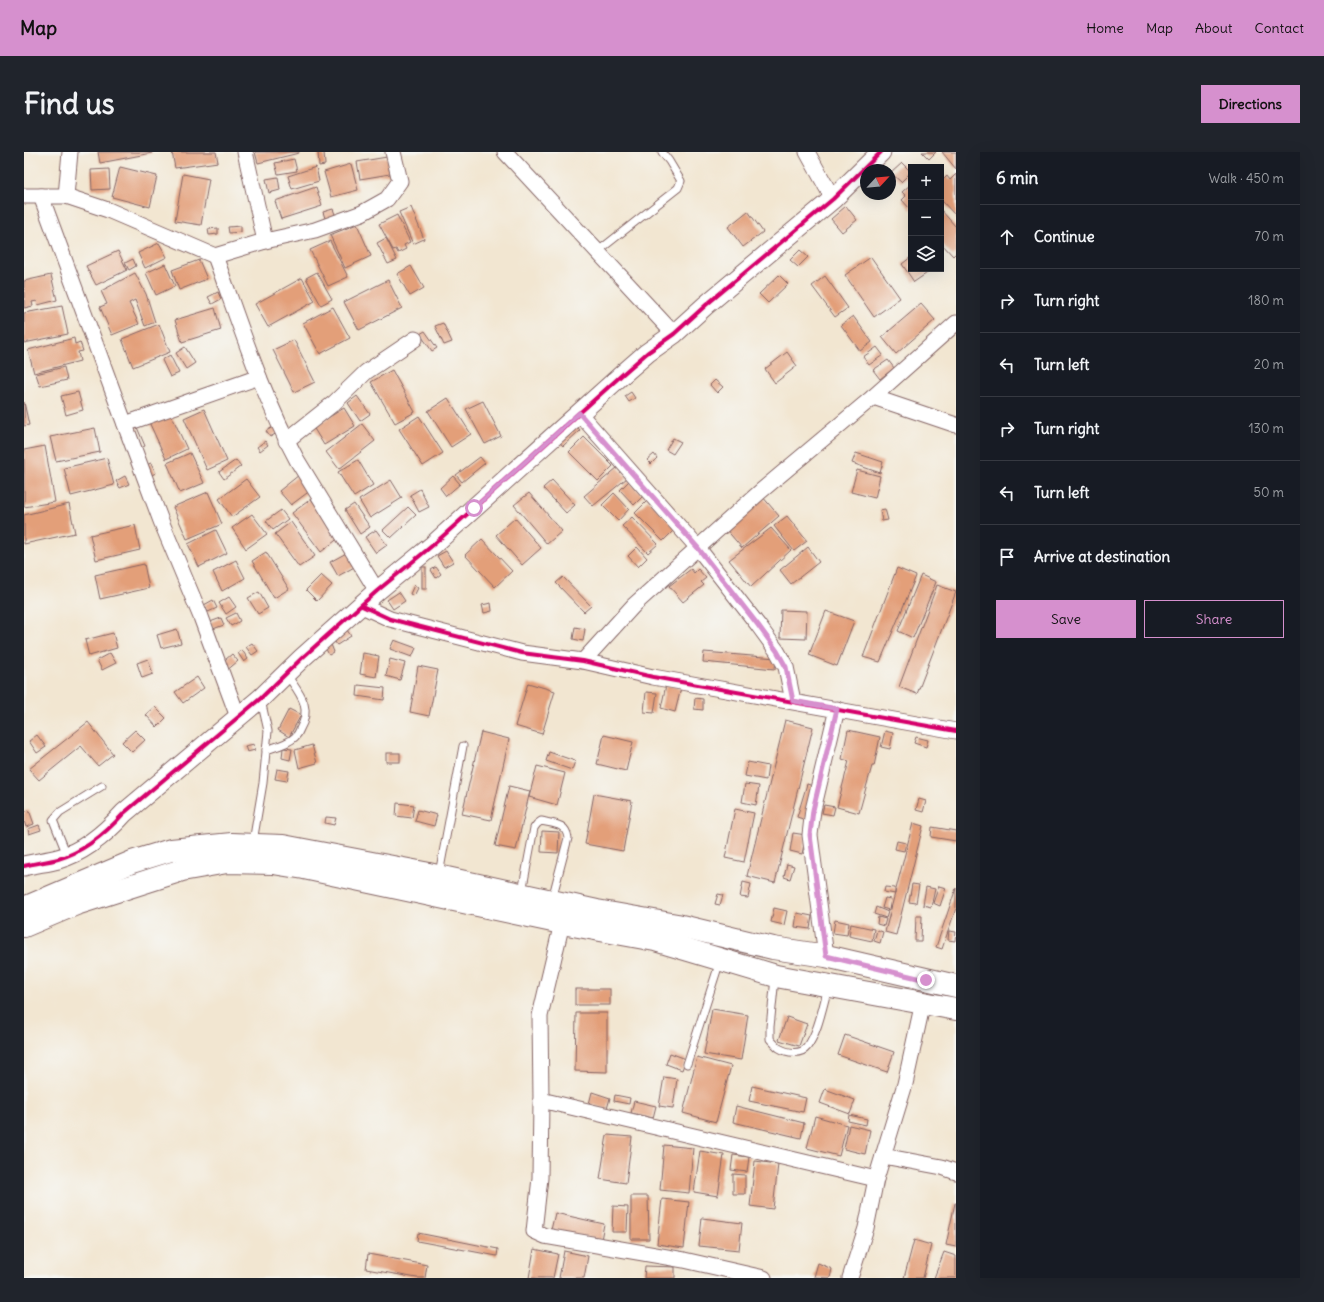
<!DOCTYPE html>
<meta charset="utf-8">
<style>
:root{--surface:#171b24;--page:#20242c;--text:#f1f3f6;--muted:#9ea1a6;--line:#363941;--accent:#d690ce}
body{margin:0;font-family:Delius,sans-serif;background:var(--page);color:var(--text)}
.controls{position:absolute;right:12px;top:12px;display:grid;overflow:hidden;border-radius:0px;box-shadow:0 4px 16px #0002}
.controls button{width:36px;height:36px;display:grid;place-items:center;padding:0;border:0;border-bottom:1px solid var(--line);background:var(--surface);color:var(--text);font:20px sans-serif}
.compass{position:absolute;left:836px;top:12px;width:36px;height:36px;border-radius:50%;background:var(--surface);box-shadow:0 4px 16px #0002;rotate:64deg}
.stop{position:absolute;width:12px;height:12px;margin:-9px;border:3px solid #d690ce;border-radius:50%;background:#fff}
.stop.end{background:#d690ce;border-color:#fff;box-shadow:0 1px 4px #0008}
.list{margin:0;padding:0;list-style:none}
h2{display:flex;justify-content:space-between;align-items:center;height:52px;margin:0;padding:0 16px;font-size:17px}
h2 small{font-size:13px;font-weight:400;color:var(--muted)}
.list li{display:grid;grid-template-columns:26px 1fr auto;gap:12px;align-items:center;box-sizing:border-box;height:64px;padding:0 16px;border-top:1px solid var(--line)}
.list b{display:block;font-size:15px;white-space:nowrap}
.list em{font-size:13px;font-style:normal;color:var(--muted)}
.actions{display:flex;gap:8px;padding:12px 16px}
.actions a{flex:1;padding:9px 0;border:1px solid var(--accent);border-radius:0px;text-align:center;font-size:14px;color:var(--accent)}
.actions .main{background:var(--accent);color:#111}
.icon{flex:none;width:22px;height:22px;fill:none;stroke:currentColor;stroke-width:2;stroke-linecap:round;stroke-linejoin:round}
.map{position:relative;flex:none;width:932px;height:1126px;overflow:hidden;border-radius:0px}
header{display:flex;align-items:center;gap:24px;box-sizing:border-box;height:56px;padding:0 20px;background:var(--accent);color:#111}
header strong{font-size:19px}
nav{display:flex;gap:22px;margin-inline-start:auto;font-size:14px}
.intro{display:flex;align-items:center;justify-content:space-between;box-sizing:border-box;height:96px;padding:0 24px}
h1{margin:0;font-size:28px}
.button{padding:10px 18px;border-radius:0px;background:var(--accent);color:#111;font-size:14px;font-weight:700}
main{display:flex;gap:24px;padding:0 24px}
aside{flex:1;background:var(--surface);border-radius:0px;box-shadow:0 4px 16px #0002}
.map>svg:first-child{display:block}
.building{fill:#e39f79}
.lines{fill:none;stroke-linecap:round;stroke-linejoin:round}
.service-casing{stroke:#856565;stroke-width:9}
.minor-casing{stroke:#856565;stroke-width:17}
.tertiary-casing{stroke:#856565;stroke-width:21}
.primary-casing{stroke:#856565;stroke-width:24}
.service{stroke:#fff;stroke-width:7}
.minor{stroke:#fff;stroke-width:15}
.tertiary{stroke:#fff;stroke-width:19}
.primary{stroke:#fff;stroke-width:22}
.cycleway-casing{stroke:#f6f6f2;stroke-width:6}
.cycleway{stroke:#d6006c;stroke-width:4}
.route{stroke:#d690ce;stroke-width:5}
</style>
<header>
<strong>Map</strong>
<nav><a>Home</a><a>Map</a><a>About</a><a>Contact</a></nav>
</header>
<div class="intro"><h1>Find us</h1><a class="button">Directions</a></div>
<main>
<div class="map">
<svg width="932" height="1126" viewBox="0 0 932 1126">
<rect width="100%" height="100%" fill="#f6f6f2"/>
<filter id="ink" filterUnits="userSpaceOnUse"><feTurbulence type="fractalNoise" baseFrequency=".025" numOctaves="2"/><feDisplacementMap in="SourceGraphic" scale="8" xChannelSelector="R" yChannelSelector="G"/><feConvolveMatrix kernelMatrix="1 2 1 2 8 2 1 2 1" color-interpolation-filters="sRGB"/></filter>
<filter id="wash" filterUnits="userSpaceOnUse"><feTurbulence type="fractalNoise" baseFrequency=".012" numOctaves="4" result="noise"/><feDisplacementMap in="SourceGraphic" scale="16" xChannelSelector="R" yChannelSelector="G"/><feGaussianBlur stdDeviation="0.9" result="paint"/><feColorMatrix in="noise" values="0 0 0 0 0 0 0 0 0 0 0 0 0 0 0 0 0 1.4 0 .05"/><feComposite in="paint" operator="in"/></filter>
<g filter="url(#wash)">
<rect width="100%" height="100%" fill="#f2e6d1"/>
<g id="blocks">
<!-- building -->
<g class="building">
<path d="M74 0H128V1L76 11Z"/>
<path d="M148 0H192L194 10 151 16Z"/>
<path d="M231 0H275V1L234 11Z"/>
<path d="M294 0H300L301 13 295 14Z"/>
<path d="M898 0H912L905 7Z"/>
<path d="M918 0H932V17Z"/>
<path d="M363 5 366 22 336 27 333 10Z"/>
<path d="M270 7 273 19 254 22 251 11Z"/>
<path d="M878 11 887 20 877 30 867 21Z"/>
<path d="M327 12 334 38 307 45 300 20Z"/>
<path d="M96 15 133 24 126 55 88 45Z"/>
<path d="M292 15 295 29 268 37 264 24Z"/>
<path d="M85 17 86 37 68 38 67 18Z"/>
<path d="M159 22 185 27 177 73 151 69Z"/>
<path d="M932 22V64L917 48V30L923 24 926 28Z"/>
<path d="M254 25 256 38 245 41 242 27Z"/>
<path d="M887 32V58L878 48 882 44 878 40Z"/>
<path d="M292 35 298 54 257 67 251 49Z"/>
<path d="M822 54 833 68 818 80 807 67Z"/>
<path d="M387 55 400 87 389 92 375 60Z"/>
<path d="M309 57 312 65 302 69 299 60Z"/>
<path d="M917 58 932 75V101L929 104 917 91Z"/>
<path d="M724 59 739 80 719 95 704 75Z"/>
<path d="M373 63 386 90 380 93 382 97 374 101 372 97 369 98 355 72Z"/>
<path d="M333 72 347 104 321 116 306 83Z"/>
<path d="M217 74V80L205 81 204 75Z"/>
<path d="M194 76V82L185 83 184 77Z"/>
<path d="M362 86 373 108 364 112 353 91Z"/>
<path d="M306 89 324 125 304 134 286 98Z"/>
<path d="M135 91 143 105 121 116 114 101Z"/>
<path d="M776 98 784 105 774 115 766 108Z"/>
<path d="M94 99 103 118 72 133 62 114Z"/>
<path d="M847 105 876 146 850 165 821 123Z"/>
<path d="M887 105V117H909L890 130 878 112Z"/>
<path d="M109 107 112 114 105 118 101 111Z"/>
<path d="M175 108 183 127 155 138 148 118Z"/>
<path d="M141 112 151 134 132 143 122 121Z"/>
<path d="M387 114 400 136 386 144 373 122Z"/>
<path d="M293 120 308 147 297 153 282 126Z"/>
<path d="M111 121 122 142 131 170 121 174 111 148 105 151 115 172 88 183 76 155 83 152 77 139Z"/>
<path d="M27 123 33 148 14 153 13 149 8 150 9 154 0 156V129Z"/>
<path d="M755 123 764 132 744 151 735 142Z"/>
<path d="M801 124 824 156 811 165 788 134Z"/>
<path d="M278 126 291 149 244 175 231 152Z"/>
<path d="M364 128 378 156 335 178 320 150Z"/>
<path d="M194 140 197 147 188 152 184 145Z"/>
<path d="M897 152 911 168 872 202 858 185Z"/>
<path d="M38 154 44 182 0 191V161Z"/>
<path d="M309 155 326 186 296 202 279 171Z"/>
<path d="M191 156 197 178 158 190 151 168Z"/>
<path d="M829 164 848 190 836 199 817 173Z"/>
<path d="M419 171 428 190 420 193 411 174Z"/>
<path d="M135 172 146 200 109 215 98 187Z"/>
<path d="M401 179 413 196 408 199 396 182Z"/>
<path d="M50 186 51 192 56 190 59 199 54 200 56 209 10 221 4 198Z"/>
<path d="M270 188 291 230 270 240 249 198Z"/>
<path d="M161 195 171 211 162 217 152 201Z"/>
<path d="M853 195 859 203 845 213 839 205Z"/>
<path d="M763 200 773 214 751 231 741 217Z"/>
<path d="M146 203 155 221 146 225 138 208Z"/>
<path d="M864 208 870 216 856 227 849 218Z"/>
<path d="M40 215 43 228 16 234 12 222Z"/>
<path d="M368 218 391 260 371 271 347 230Z"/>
<path d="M691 228 699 235 693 241 686 233Z"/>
<path d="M54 240 59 258 42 263 37 244Z"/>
<path d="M607 240 611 246 605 250 601 244Z"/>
<path d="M333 244 346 262 336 269 324 251Z"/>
<path d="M424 246 447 282 427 295 404 259Z"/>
<path d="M459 249 477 284 461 292 442 257Z"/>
<path d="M0 250 5 273 0 274Z"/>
<path d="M320 256 331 274 300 293 289 275Z"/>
<path d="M180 257 203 309 183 318 160 266Z"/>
<path d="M146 260 163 297 142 307 125 270Z"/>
<path d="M395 264 419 301 399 314 375 277Z"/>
<path d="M548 269 556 278 539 294 531 285Z"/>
<path d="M338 272 351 289 315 317 302 300Z"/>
<path d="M112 273 121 294 113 298 104 276Z"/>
<path d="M251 274 255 280 246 285 242 279Z"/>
<path d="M71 276 76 300 32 309 26 285Z"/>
<path d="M560 285 589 314 574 329 545 300Z"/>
<path d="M649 286 657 290 649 302 642 298Z"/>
<path d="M241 289 244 293 236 299 233 295Z"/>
<path d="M21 294 31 350 0 355V298Z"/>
<path d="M166 301 180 331 156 341 143 311Z"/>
<path d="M832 301 859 310 856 321 828 311Z"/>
<path d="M630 302 633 306 627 312 623 308Z"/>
<path d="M456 305 461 311 438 330 432 323Z"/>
<path d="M83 306 90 333 47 344 40 316Z"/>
<path d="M212 308 217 314 200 327 195 320Z"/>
<path d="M334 308 349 333 330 345 314 320Z"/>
<path d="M127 311 132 321 125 324 120 314Z"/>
<path d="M594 315 603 326 569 354 560 344Z"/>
<path d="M833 318 856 324 851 346 827 340Z"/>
<path d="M275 323 287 338 267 353 255 339Z"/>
<path d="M101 324 105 332 96 336 92 329Z"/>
<path d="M429 324 436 332 422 344 416 336Z"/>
<path d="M222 327 236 345 208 365 195 347Z"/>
<path d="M367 328 378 346 346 366 335 348Z"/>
<path d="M528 328 551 353 542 361 519 336Z"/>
<path d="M605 329 619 344 610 353 596 338Z"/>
<path d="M396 337 405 355 395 360 386 343Z"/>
<path d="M184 340 198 372 163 387 149 355Z"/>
<path d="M505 341 538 379 523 392 490 353Z"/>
<path d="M590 341 605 357 594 369 578 353Z"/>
<path d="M738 344 755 364 718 396 701 376Z"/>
<path d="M287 347 316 385 297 400 268 361Z"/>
<path d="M624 348 652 376 639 389 611 361Z"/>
<path d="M45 352 51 381 0 392V363Z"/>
<path d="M330 352 346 375 336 382 321 358Z"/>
<path d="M384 355 392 363 367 386 359 378Z"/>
<path d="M861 357 864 368 858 369 856 358Z"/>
<path d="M257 358 264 367 249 378 242 369Z"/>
<path d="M228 362 243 382 222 397 208 376Z"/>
<path d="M763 364 783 389 770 399 750 374Z"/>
<path d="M608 365 634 392 624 401 598 374Z"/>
<path d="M491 366 517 396 498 413 472 383Z"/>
<path d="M267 370 291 404 275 415 251 382Z"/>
<path d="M111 373 116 398 72 408 66 383Z"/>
<path d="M747 376 767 398 727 435 705 408Z"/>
<path d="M192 378 203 401 175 415 164 392Z"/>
<path d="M352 378 363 393 352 401 341 385Z"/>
<path d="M458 387 488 419 471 435 441 403Z"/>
<path d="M613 395 623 406 614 415 604 404Z"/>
<path d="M784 395 795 410 767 432 756 418Z"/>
<path d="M326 399 334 413 314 424 306 410Z"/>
<path d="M422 399 429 410 420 415 413 404Z"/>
<path d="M242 400 265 437 250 446 228 409Z"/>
<path d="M212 408 221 426 198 439 189 420Z"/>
<path d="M120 412 125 436 76 447 71 423Z"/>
<rect x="398" y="415" width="4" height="22"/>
<path d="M412 415 417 422 412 426 407 418Z"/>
<path d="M873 416 892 424 856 510 839 505Z"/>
<path d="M667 417 670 421 674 417 682 426 677 430 680 433 659 450 645 434Z"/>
<path d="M297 423 308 433 293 449 282 438Z"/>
<path d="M897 423 912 430 889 486 874 479Z"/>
<path d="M539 425 567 454 560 460 532 431Z"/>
<path d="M390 433 394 436 390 444 386 442Z"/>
<path d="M913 433 932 440 893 542 875 535Z"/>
<path d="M235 440 244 456 234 462 224 446Z"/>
<path d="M375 440 381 449 369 457 363 448Z"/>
<path d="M205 445 212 455 202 462 195 451Z"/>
<path d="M189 448 193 456 184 460 180 453Z"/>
<path d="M467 451 468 459 460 461 458 453Z"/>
<path d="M757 458 783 459 782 487 756 486Z"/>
<path d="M802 459 830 469 813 514 785 503Z"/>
<path d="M212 461 216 469 207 474 202 466Z"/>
<path d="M197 466 200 473 189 477 186 470Z"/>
<path d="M321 475 327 484 313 493 307 484Z"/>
<path d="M551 475 561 477 559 489 549 487Z"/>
<path d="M153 477 157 491 137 496 133 483Z"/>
<path d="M89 481 93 496 65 504 61 488Z"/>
<path d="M370 488 392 496 388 505 366 497Z"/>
<path d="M306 490 310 500 305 503 300 493Z"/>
<path d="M228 491 234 499 228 503 222 495Z"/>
<path d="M218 498 224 507 220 510 214 501Z"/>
<path d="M680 500 752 506 751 517 679 510Z"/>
<path d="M86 501 92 511 78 518 73 508Z"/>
<path d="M339 501 355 504 352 525 336 522Z"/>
<path d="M208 502 214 509 201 520 195 513Z"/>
<path d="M124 507 129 522 118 526 113 511Z"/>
<path d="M366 507 381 511 376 528 362 524Z"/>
<path d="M394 514 414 518 405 564 386 560Z"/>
<path d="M173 525 180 536 159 551 151 540Z"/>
<path d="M504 531 531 539 518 582 491 574Z"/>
<path d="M334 533 361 536 360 548 333 544Z"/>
<path d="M642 533 657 536 651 560 637 556Z"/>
<path d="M622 540 633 541 630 561 620 560Z"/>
<path d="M671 546 679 547V558L670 557Z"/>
<path d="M131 555 142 566 133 575 122 563Z"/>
<path d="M265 557 277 563 265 585 254 578Z"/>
<path d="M761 568 789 575 751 731 723 724Z"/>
<path d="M64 570 89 602 74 614 57 594 15 628 5 617Z"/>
<path d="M111 578 121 588 108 600 98 590Z"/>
<path d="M824 578 856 585 850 614H848L835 661 813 655 825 609 818 607Z"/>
<path d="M861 579 869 581 866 597 857 595Z"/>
<path d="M457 580 485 587 467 668 438 662Z"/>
<path d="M13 583 22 595 13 601 5 589Z"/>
<path d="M580 583 609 590 602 619 573 612Z"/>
<path d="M892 585 904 588 902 595 890 591Z"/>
<path d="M230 592 231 598 223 600 221 594Z"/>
<path d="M288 593 293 611 275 616 271 598Z"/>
<path d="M259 596 268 597 266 608 258 606Z"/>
<path d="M525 600 551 609 548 618 522 609Z"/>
<rect x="362" y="601" width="14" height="9"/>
<path d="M724 610 744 614 742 628 721 624Z"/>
<path d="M513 614 541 621 533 653 505 645Z"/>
<path d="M253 617 265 619 263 629 251 627Z"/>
<path d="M721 632 735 634 732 653 718 650Z"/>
<path d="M783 632 792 635 782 668 773 665Z"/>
<path d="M485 634 506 639 492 698 471 694Z"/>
<path d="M570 642 608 649 599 699 561 692Z"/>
<path d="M895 647 902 649 899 660 892 658Z"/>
<path d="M373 651 390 653 388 666 372 664Z"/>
<path d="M800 653 811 655 809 663 798 661Z"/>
<path d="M711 657 730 661 720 710 701 706Z"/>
<path d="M5 658 10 672 2 675 0 669V660Z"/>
<path d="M394 658 413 663 410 674 391 669Z"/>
<path d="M302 665 312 666 310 673 301 671Z"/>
<path d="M889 671 899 674 872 783 861 780Z"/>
<path d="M15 673 17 678 5 682 4 677Z"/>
<path d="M908 675 932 679V689L907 685Z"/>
<path d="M518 679 535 680 534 701 517 700Z"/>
<path d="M769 681 782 683 778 702 766 699Z"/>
<path d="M873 689 882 691 880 699 871 697Z"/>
<path d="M763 712 770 714 766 727 760 725Z"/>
<path d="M719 730 727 732 724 746 716 745Z"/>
<path d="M888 732 895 733 892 751 885 750Z"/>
<path d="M915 734 922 736 916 754 909 751Z"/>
<path d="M861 735 871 736V742L860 740Z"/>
<path d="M902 735 911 737 907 755 899 753Z"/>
<path d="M932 736V756L918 797 912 795Z"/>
<path d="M694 742 699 743 696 753 691 752Z"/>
<path d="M861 746 867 747 865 758 858 756Z"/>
<path d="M852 755 864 760 862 766 850 762Z"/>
<path d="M750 756 763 759 760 773 747 770Z"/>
<path d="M773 761 788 764 786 777 771 775Z"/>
<path d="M892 764H898L897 789H891Z"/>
<path d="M854 765 862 767 860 774 853 772Z"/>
<path d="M811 768 825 771 823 783 809 781Z"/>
<path d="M827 772 850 777 848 789 825 784Z"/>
<path d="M853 778 859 780 856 791 850 789Z"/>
<path d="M925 779 932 780 931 789 924 788Z"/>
<rect x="551" y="837" width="35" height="16"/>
<path d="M688 857 724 863 717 908 680 902Z"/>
<path d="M552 861H583V920L551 919Z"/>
<path d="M763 865 783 872 775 894 755 888Z"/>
<path d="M821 883 870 900 863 920 814 903Z"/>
<path d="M646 901 662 907 658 918 642 912Z"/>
<path d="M673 905 707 914 692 970 659 961Z"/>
<path d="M640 925 653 927 649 956 635 954Z"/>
<path d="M728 934 782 946 779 960 725 949Z"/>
<path d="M801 937 831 948 826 962 796 951Z"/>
<path d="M568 940 586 946 583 957 565 952Z"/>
<path d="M591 943 606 946 605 952 590 949Z"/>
<path d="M610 949 632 954 629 966 607 961Z"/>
<path d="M712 954 780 971 777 986 709 970Z"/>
<path d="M825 963 843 967 842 973 824 969Z"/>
<path d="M791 964 823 973 815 1004 783 996Z"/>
<path d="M825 973 846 978 841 1002 820 997Z"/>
<path d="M583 983 608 985 602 1031 576 1027Z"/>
<path d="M640 993 669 996 665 1041 636 1038Z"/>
<path d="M676 999 700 1003 694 1044 670 1040Z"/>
<path d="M709 1003 725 1005 723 1020 707 1018Z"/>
<path d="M731 1009 754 1012 749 1057 726 1054Z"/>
<path d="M709 1022 721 1023V1042H709Z"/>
<path d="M607 1044H624L625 1087H607Z"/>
<path d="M638 1047 665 1050 660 1096 633 1092Z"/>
<path d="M931 1051H932V1095L922 1093Z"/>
<path d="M589 1054 604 1055 603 1080H588Z"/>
<path d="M531 1061 580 1072 577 1088 527 1078Z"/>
<path d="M678 1066 718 1071 715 1098 675 1094Z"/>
<path d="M394 1081 474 1097 473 1104 393 1089Z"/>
<path d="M890 1088 907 1093 899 1126H880Z"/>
<path d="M510 1097 534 1102 529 1126H505Z"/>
<path d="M540 1099 564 1104 560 1126H535Z"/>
<path d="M920 1100 932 1104V1126H910Z"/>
<path d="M344 1102 403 1113 401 1126H393L342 1117Z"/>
<path d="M794 1111 808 1117 806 1126 790 1125Z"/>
<path d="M621 1114 651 1115V1126H620Z"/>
</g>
</g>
</g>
<g filter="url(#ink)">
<use href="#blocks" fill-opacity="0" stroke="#856565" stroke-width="1"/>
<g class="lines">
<defs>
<g id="service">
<path d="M573 100 654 36 657 29 645 9 638 0"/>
<path d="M242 598C251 595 264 592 271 585 273 583 275 580 276 577 289 555 275 541 263 523"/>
<path d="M229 690 239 631 244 579 237 548"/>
<path d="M43 703 29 668 36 660 78 634"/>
<path d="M415 722 439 594"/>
<path d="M498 740 510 676 513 672 517 669C530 672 542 671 544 686L528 747"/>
<path d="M751 826 746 875V887C749 890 752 894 755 896 763 901 777 903 783 895 794 881 799 853 804 836"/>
<path d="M663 912 696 809"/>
</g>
<g id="minor">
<path d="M221 0 241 89"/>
<path d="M481 0 650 182"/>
<path d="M783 0 809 47"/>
<path d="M0 44H42L84 58 191 104 241 89 291 78 338 61 363 47 376 29 369 0"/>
<path d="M17 44 110 297 137 369 177 465 214 565"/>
<path d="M42 44 46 0"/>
<path d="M191 104C216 172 238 243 273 308L353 439"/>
<path d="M849 245 932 273"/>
<path d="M555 261 674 396 734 473 753 499 762 515 769 549"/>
<path d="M101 272 235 225"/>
<path d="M262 289 310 251 342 220 391 187"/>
<path d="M338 454 366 467 498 501 559 509 629 525 932 579"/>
<path d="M559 509 610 453 737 339 849 245 932 171"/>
<path d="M538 771 516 864 517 948 516 1026 510 1079 521 1084 660 1108 740 1126"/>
<path d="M802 804 786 683 789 658 813 557"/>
<path d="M517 948 852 1027"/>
<path d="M859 1004 918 1015 932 1020"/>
<path d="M826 1126 842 1076 852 1027 881 932 899 850"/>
</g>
<path id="tertiary" d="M0 714C11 711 23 710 34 707 60 700 82 681 100 661L237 546 278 506 353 439 409 393 600 221 623 201 650 182 682 153 809 47 857 0"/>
<g id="primary">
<path d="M0 756 108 710 147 698 208 692 259 694 400 721 573 759 653 773 749 796 802 804 932 834"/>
<path d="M0 774 52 752 158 718 203 710 249 711 280 716 538 771 631 788 752 824 932 857"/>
</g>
</defs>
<!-- service casing -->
<use href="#service" class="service-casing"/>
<!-- minor casing -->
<use href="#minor" class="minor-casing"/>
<!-- tertiary casing -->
<use href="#tertiary" class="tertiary-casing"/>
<!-- primary casing -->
<use href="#primary" class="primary-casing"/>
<!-- service -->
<use href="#service" class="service"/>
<!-- minor -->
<use href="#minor" class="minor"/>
<!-- tertiary -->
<use href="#tertiary" class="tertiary"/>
<!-- primary -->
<use href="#primary" class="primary"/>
<defs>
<g id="cycleway">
<path d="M338 454 366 467 498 501 559 509 629 525 932 579"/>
<path d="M0 714C11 711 23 710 34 707 60 700 82 681 100 661L237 546 278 506 353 439 409 393 600 221 623 201 650 182 682 153 809 47 857 0"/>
</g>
</defs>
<!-- cycleway casing -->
<use href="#cycleway" class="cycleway-casing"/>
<!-- cycleway -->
<use href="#cycleway" class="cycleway"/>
</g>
</g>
<g class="lines" filter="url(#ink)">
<!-- route -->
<path class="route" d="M450 356 555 261 674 396 734 473 753 499 762 515 769 549 813 557 789 658 786 683 802 804 902 828"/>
</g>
</svg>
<div class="controls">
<button>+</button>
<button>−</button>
<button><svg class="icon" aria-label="layers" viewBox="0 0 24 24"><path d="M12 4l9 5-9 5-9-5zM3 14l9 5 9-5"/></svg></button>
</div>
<svg class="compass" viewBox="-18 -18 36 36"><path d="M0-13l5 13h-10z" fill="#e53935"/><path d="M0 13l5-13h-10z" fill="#9ea1a6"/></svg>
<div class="stop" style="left:450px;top:356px"></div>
<div class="stop end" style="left:902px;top:828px"></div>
</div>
<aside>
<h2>6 min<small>Walk · 450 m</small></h2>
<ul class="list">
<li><svg class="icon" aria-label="ahead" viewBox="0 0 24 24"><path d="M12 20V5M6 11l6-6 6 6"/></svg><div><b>Continue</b></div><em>70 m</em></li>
<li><svg class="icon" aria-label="right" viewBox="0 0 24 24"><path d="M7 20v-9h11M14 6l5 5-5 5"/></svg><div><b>Turn right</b></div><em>180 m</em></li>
<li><svg class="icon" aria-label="left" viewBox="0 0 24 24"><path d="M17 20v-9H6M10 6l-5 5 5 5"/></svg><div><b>Turn left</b></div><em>20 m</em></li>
<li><svg class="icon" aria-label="right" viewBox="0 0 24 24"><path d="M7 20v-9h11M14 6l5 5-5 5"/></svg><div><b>Turn right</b></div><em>130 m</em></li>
<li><svg class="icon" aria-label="left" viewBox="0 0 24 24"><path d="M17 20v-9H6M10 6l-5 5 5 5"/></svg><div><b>Turn left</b></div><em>50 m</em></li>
<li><svg class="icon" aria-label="arrive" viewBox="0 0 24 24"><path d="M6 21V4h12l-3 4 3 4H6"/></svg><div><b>Arrive at destination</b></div></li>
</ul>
<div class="actions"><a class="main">Save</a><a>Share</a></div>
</aside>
</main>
